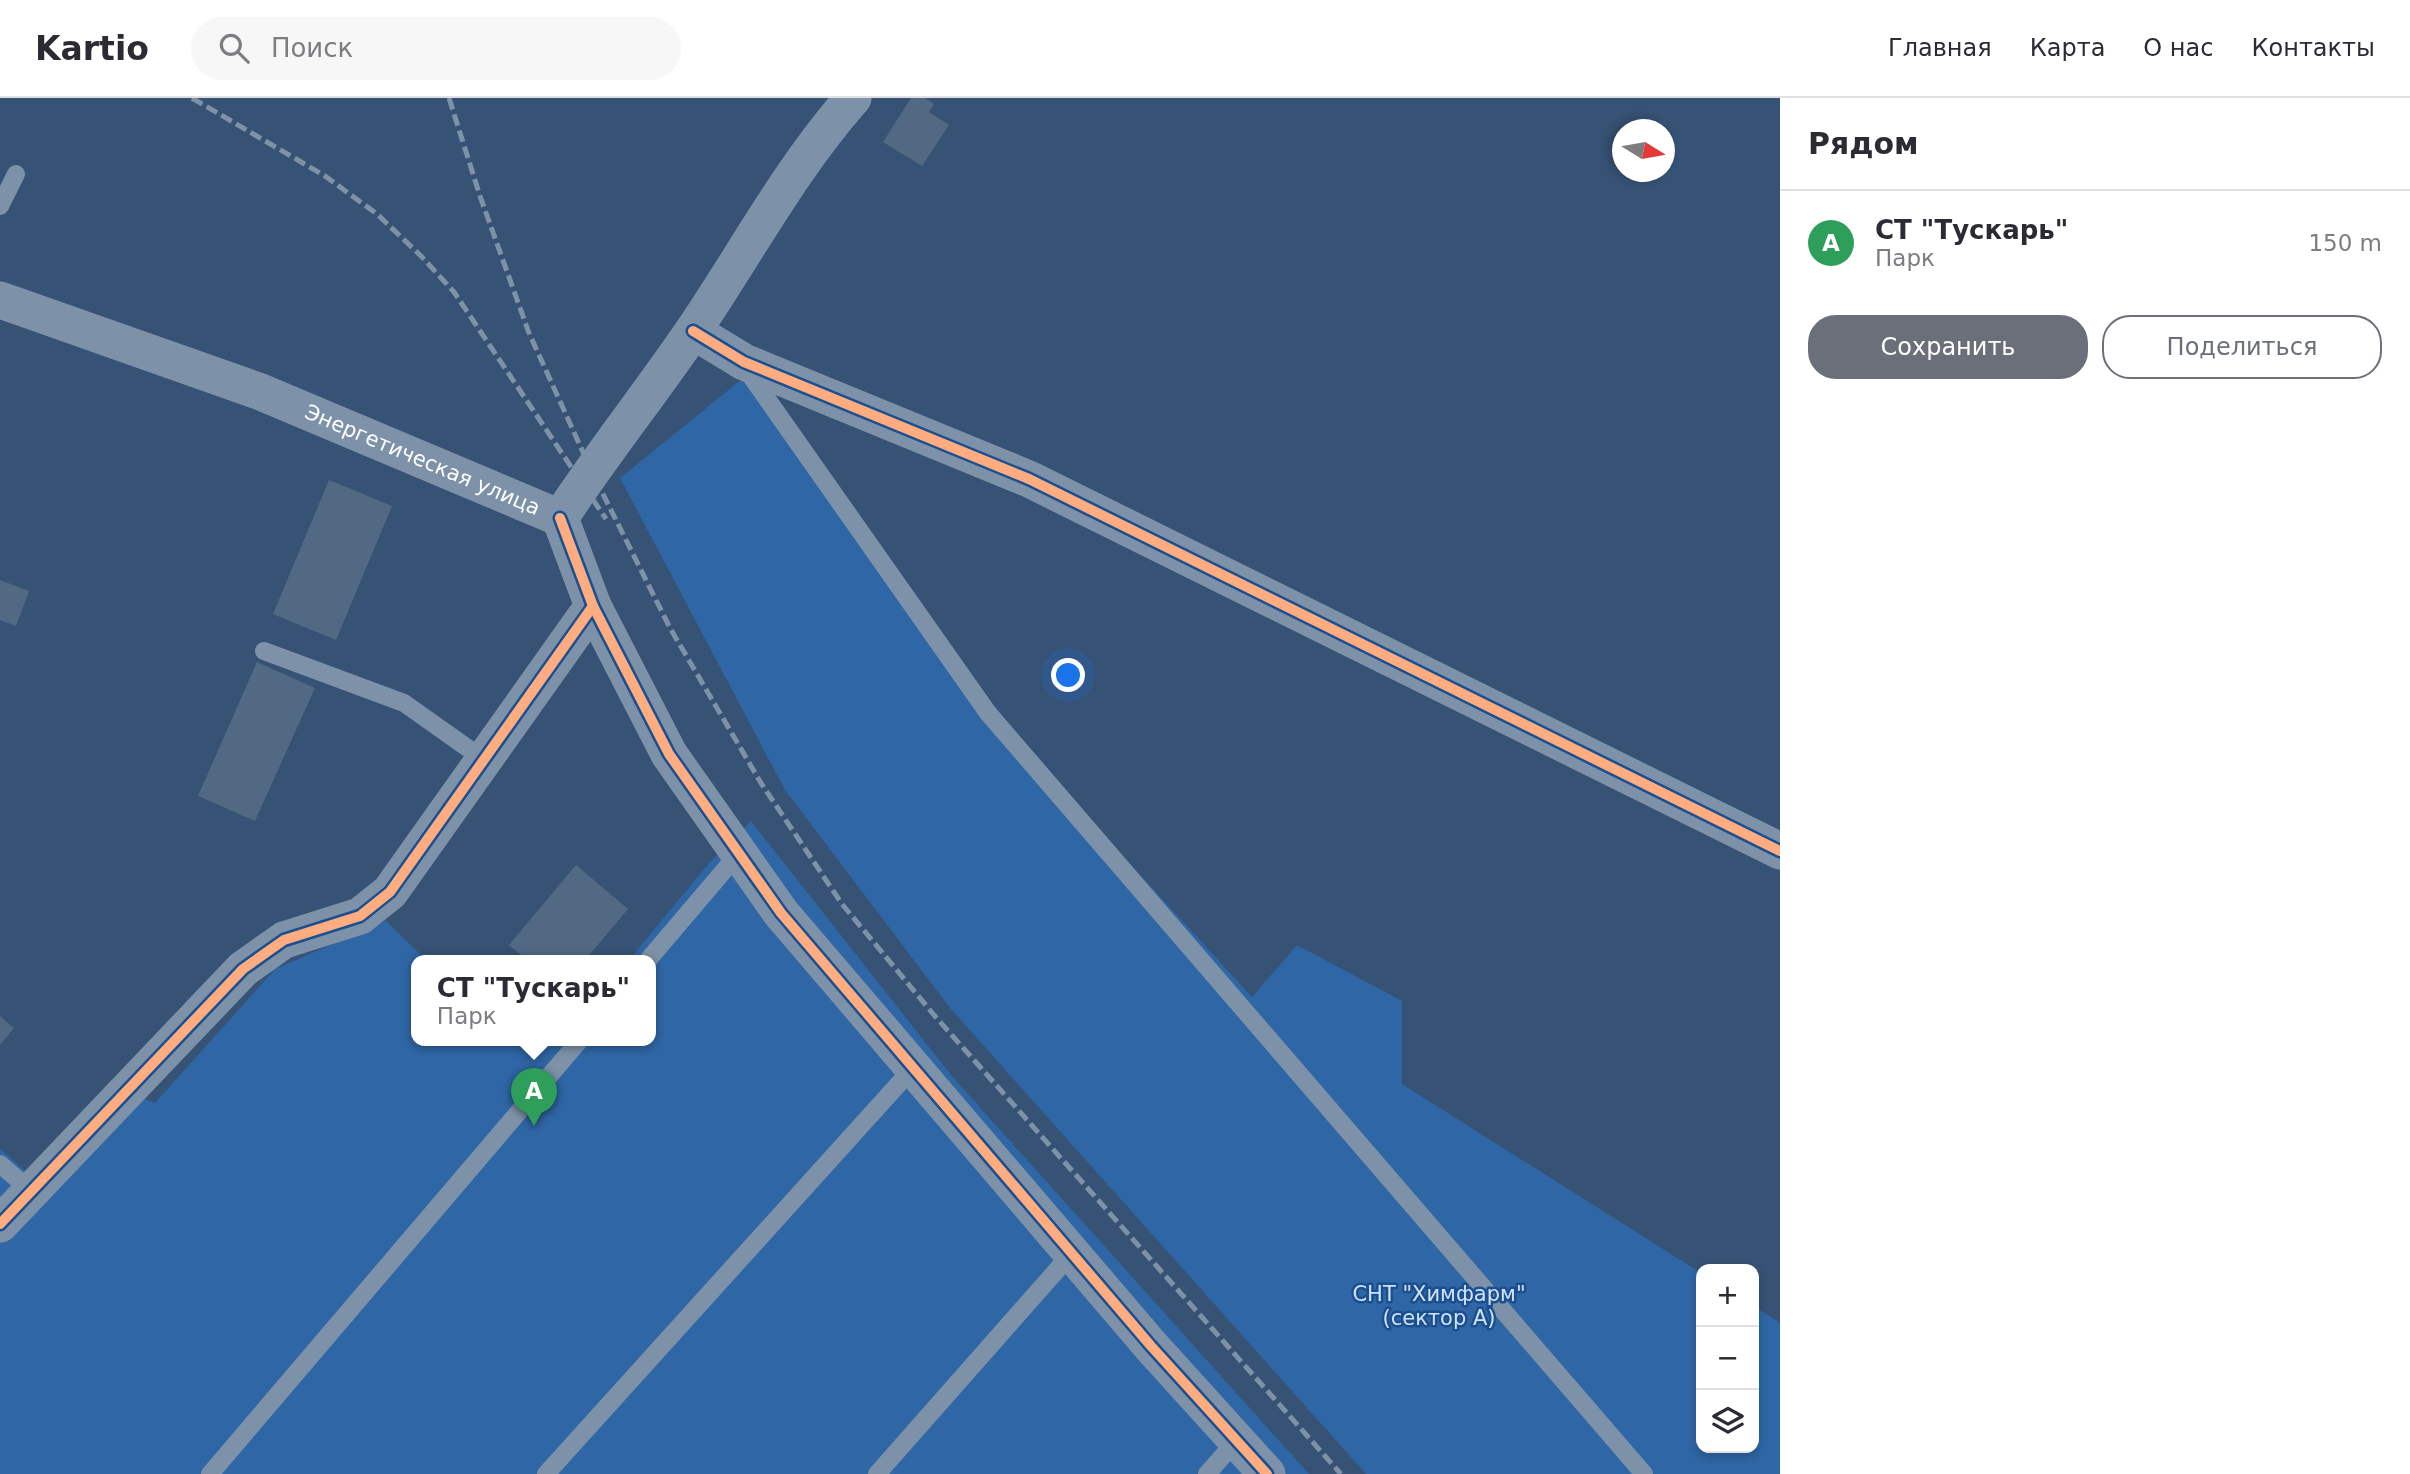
<!DOCTYPE html>
<html lang="ru">
<meta charset="utf-8">
<style>
:root{--surface:#fff;--page:#f7f7f7;--text:#2b2b33;--muted:#7c7c81;--line:#e1e1e2;--accent:#6b6f79}
body{margin:0;font-family:"DejaVu Sans",sans-serif;background:var(--page);color:var(--text)}
.controls{position:absolute;right:21px;bottom:21px;display:grid;overflow:hidden;border-radius:14px;box-shadow:0 4px 10px #0003}
.controls button{width:63px;height:63px;display:grid;place-items:center;padding:0;border:0;border-bottom:2px solid var(--line);background:var(--surface);color:var(--text);font:35px sans-serif}
.compass{position:absolute;left:1612px;top:21px;width:63px;height:63px;border-radius:50%;background:var(--surface);box-shadow:0 4px 10px #0003;rotate:101deg}
.you{position:absolute;left:1069px;top:578px;width:24px;height:24px;margin:-18px;border:5px solid #fff;border-radius:50%;background:#1a73e8;box-shadow:0 0 0 10px #1a73e833}
.badge{display:grid;place-items:center;width:46px;height:46px;border-radius:50%;background:var(--accent);color:#fff;font-size:23px;font-weight:700}
.pin{position:absolute;translate:-50% -58px;filter:drop-shadow(0 2px 4px #0008)}
.pin::after{content:'';position:absolute;top:37px;width:24px;height:21px;background:inherit;clip-path:polygon(0 0,100% 0,50% 100%)}
.popup{position:absolute;left:411px;top:857px;width:245px;height:91px;box-sizing:border-box;display:grid;place-content:center;border-radius:14px;background:var(--surface);filter:drop-shadow(0 2px 5px #0005);font-size:23px;white-space:nowrap;color:var(--muted)}
.popup b{font-size:26px;color:var(--text)}
.popup::after{content:'';position:absolute;left:50%;top:100%;margin-left:-14px;border:14px solid transparent;border-top-color:var(--surface)}
.list{margin:0;padding:0;list-style:none}
h2{display:flex;justify-content:space-between;align-items:center;height:91px;margin:0;padding:0 28px;font-size:30px}
h2 small{font-size:23px;font-weight:400;color:var(--muted)}
.list li{display:grid;grid-template-columns:46px 1fr auto;gap:21px;align-items:center;box-sizing:border-box;height:105px;padding:0 28px;border-top:2px solid var(--line)}
.list b{display:block;font-size:26px;white-space:nowrap}
.list p{margin:0;font-size:23px;white-space:nowrap;color:var(--muted)}
.list em{font-size:23px;font-style:normal;color:var(--muted)}
.actions{display:flex;gap:14px;padding:21px 28px}
.actions a{flex:1;padding:16px 0;border:2px solid var(--accent);border-radius:28px;text-align:center;font-size:24px;color:var(--accent)}
.actions .main{background:var(--accent);color:#fff}
.icon{flex:none;width:38px;height:38px;fill:none;stroke:currentColor;stroke-width:2;stroke-linecap:round;stroke-linejoin:round}
.map{position:relative;flex:none;width:1780px;height:1376px;overflow:hidden}
header{display:flex;align-items:center;gap:42px;box-sizing:border-box;height:98px;padding:0 35px;background:var(--surface);border-bottom:2px solid var(--line)}
header strong{font-size:33px}
nav{display:flex;gap:38px;margin-inline-start:auto;font-size:24px}
.search{width:490px;height:63px;background:var(--page);display:flex;align-items:center;gap:18px;box-sizing:border-box;padding:0 24px;border-radius:38px;color:var(--muted);font-size:26px}
main{display:flex}
aside{flex:1;background:var(--surface)}
.map>svg:first-child{display:block}
.garden{fill:#2f66a5}
.building{fill:#526984}
.lines{fill:none;stroke-linecap:round;stroke-linejoin:round}
.lane{stroke:#7d92a8;stroke-width:18}
.street{stroke:#7d92a8;stroke-width:37}
.rail{stroke:#7e92a7;stroke-width:5;stroke-dasharray:12 5;stroke-linecap:butt}
.cycleway-casing{stroke:#1b4f8f;stroke-width:15}
.cycleway{stroke:#ffac80;stroke-width:10}
.labels{text-anchor:middle;dominant-baseline:central;stroke-width:5;stroke-linejoin:round;paint-order:stroke}
.street-label{font-size:21px;fill:#fff;stroke:#1b4f8f}
.park-label{font-size:21px;fill:#cfe3fa;stroke:#1b4f8f}
</style>
<header>
<strong>Kartio</strong>
<div class="search"><svg class="icon" aria-label="search" viewBox="0 0 24 24"><circle cx="10" cy="10" r="6"/><path d="M15 15l6 6"/></svg>Поиск</div>
<nav><a>Главная</a><a>Карта</a><a>О нас</a><a>Контакты</a></nav>
</header>
<main>
<div class="map">
<svg width="1780" height="1376" viewBox="0 0 1780 1376">
<rect width="100%" height="100%" fill="#365274"/>
<!-- garden -->
<g class="garden">
<path d="M747 277 974 595 1252 899 1297 847 1402 903V986L1701 1175V1350H1754V1208L1780 1225V1376H1366L950 910 785 692 620 380Z"/>
<path d="M751 723 951 977 1309 1376H0V1051L28 1075 110 987 155 1005 275 871 386 823 426 862H417V942H550L558 948 563 942H651V862H629L710 764Z"/>
</g>
<!-- building -->
<g class="building">
<path d="M911 0H925L934 6 929 14 949 27 922 68 883 44Z"/>
<path d="M329 382 392 408 336 542 273 516Z"/>
<path d="M0 482 29 493 16 528 0 522Z"/>
<path d="M257 564 315 590 255 723 198 698Z"/>
<path d="M576 767 628 811 585 862H527L509 847Z"/>
<path d="M0 918 14 930 0 947Z"/>
</g>
<g class="lines">
<!-- lane -->
<g class="lane">
<path d="M0 108 16 76"/>
<path d="M746 271 988 615 1644 1376"/>
<path d="M264 553 404 605 486 663"/>
<path d="M648 862 739 755"/>
<path d="M0 1066 30 1092"/>
<path d="M210 1376 580 942"/>
<path d="M546 1376 913 970"/>
<path d="M877 1376 1072 1155"/>
<path d="M1207 1376 1237 1342"/>
</g>
<!-- street -->
<g class="street">
<path id="s1" d="M0 202 261 294 560 420"/>
<path d="M693 233 744 264 1029 381 1780 753"/>
<path d="M560 420 593 508 669 656 781 815 1151 1248 1267 1376"/>
<path d="M560 420C602 356 650 296 693 233 746 155 790 71 853 0"/>
<path d="M0 1126 243 871 284 842 360 818 390 794 593 508"/>
</g>
<!-- rail -->
<g class="rail">
<path d="M192 0 325 78 377 116 421 158 454 194 606 421"/>
<path d="M449 0 480 98 529 235 592 374 670 530 761 685 842 806 934 917 1341 1376"/>
</g>
<defs>
<g id="cycleway">
<path d="M693 233 744 264 1029 381 1780 753"/>
<path d="M560 420 593 508 669 656 781 815 1151 1248 1267 1376"/>
<path d="M0 1126 243 871 284 842 360 818 390 794 593 508"/>
</g>
</defs>
<!-- cycleway casing -->
<use href="#cycleway" class="cycleway-casing"/>
<!-- cycleway -->
<use href="#cycleway" class="cycleway"/>
</g>
<g class="labels">
<!-- street labels -->
<g class="street-label">
<text stroke="none"><textPath href="#s1" startOffset="452">Энергетическая улица</textPath></text>
</g>
<!-- park labels -->
<g class="park-label">
<text x="1439" y="1196">СНТ "Химфарм"<tspan x="1439" dy="24">(сектор А)</tspan></text>
</g>
</g>
</svg>
<div class="controls">
<button>+</button>
<button>−</button>
<button><svg class="icon" aria-label="layers" viewBox="0 0 24 24"><path d="M12 4l9 5-9 5-9-5zM3 14l9 5 9-5"/></svg></button>
</div>
<svg class="compass" viewBox="-18 -18 36 36"><path d="M0-13l5 13h-10z" fill="#e53935"/><path d="M0 13l5-13h-10z" fill="#7c7c81"/></svg>
<div class="you"></div>
<div class="pin badge" style="left:534px;top:1028px;background:#2e9e5b">A</div>
<div class="popup"><b>СТ &quot;Тускарь&quot;</b>Парк</div>
</div>
<aside>
<h2>Рядом<small></small></h2>
<ul class="list">
<li><span class="badge" style="background:#2e9e5b">A</span><div><b>СТ &quot;Тускарь&quot;</b><p>Парк</p></div><em>150 m</em></li>
</ul>
<div class="actions"><a class="main">Сохранить</a><a>Поделиться</a></div>
</aside>
</main>
